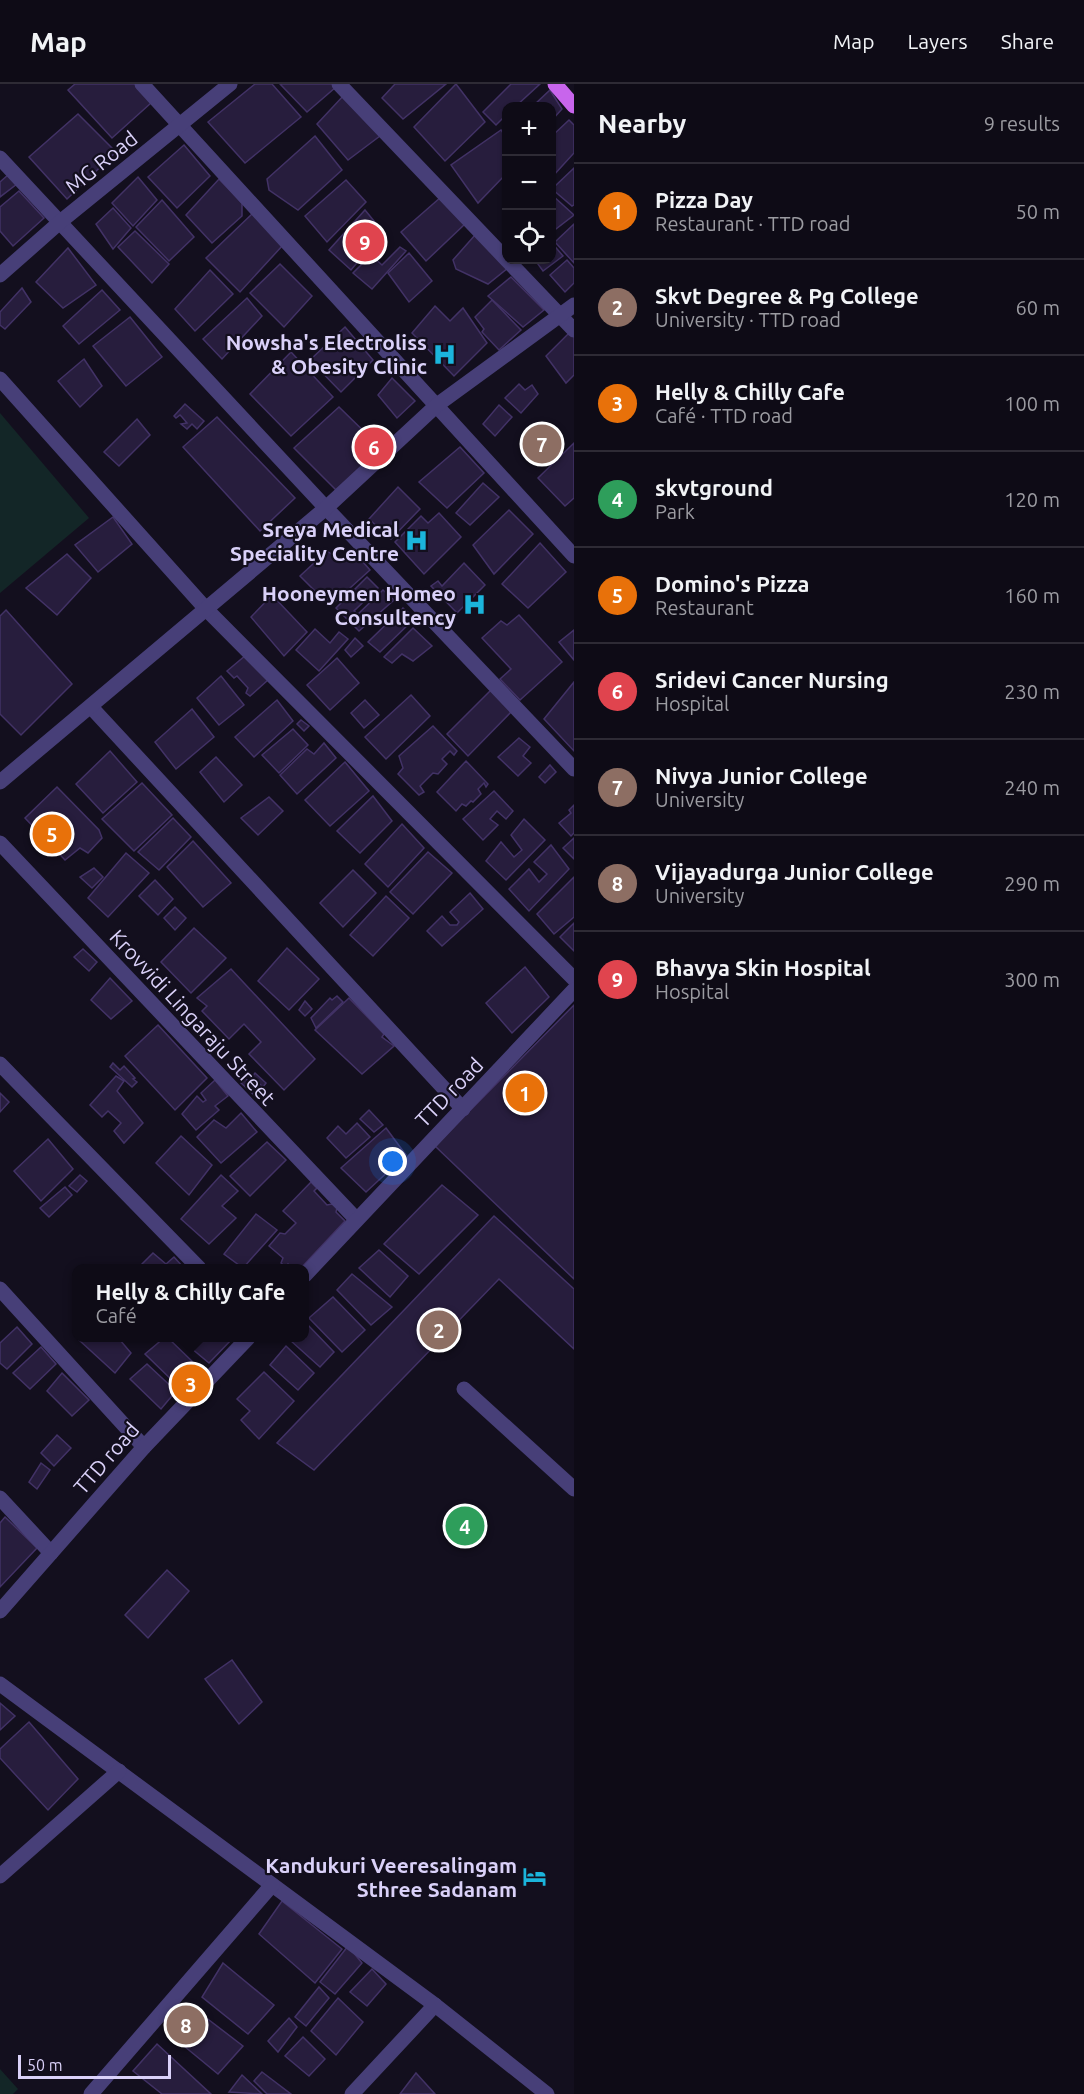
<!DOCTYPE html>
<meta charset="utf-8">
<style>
:root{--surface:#0e0b16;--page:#1c1923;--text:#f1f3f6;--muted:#9b9ba1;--line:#2e2b35;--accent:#1bb5dc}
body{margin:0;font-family:Ubuntu,sans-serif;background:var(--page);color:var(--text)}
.controls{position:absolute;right:18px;top:18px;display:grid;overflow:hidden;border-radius:12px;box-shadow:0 2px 4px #0004}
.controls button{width:54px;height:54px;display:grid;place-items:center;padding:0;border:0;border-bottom:2px solid var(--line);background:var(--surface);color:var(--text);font:30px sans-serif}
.scale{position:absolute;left:18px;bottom:15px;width:153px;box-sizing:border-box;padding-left:6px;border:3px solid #dad1f9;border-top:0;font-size:16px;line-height:21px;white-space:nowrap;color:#dad1f9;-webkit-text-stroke:4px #130f1e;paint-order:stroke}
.you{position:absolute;left:393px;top:1078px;width:21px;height:21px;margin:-15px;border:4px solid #fff;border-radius:50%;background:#1a73e8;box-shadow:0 0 0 9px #1a73e833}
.badge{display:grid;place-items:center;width:39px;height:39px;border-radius:50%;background:var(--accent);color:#fff;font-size:20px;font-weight:700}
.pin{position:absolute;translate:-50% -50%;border:3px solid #fff;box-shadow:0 2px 6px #0006}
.popup{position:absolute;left:72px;top:1180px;width:237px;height:78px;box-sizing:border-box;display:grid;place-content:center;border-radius:12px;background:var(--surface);filter:drop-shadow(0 2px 4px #0005);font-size:20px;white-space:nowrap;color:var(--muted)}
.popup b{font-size:22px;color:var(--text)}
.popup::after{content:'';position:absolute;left:50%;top:100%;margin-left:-12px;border:12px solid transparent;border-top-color:var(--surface)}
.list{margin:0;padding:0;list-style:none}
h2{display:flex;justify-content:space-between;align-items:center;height:78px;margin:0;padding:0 24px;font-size:26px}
h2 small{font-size:20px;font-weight:400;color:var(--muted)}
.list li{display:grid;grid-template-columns:39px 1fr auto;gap:18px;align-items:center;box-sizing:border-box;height:96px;padding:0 24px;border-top:2px solid var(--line)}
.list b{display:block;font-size:22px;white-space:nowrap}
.list p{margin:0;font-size:20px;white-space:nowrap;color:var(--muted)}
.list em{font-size:20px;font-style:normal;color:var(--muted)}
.icon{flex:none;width:33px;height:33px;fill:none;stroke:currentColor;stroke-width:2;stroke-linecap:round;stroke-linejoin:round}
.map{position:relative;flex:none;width:574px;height:2010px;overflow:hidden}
header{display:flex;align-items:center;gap:36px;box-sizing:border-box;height:84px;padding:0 30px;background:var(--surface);border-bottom:2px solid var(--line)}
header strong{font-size:28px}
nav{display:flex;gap:33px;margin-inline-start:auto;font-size:21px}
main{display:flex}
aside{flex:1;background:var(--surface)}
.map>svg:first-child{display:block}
.green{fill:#132627}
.building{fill:#271d3d;stroke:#423266;stroke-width:1.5}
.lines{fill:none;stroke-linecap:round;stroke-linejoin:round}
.minor{stroke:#473f78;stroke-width:15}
.major{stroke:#c865ec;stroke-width:15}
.labels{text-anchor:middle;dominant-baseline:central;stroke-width:4.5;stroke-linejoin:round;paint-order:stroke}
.street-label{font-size:21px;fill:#dad1f9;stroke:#130f1e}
.poi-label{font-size:21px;font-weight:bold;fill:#dad1f9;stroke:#130f1e;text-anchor:end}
</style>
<header>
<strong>Map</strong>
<nav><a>Map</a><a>Layers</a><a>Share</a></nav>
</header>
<main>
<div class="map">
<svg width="574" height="2010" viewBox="0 0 574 2010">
<rect width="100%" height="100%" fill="#130f1e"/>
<!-- green -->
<g class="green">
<path d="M0 329 89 434 0 509Z"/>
<path d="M0 1985 18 2005 13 2010H0Z"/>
</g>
<!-- building -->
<g class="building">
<path d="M75 0H135L151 19 112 54 68 6Z"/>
<path d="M255 0H272L301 33 245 79 208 38Z"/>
<path d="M280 0H333L336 3 307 28Z"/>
<path d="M395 0H446L403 35 382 14Z"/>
<path d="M456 0 485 38 445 77 414 43Z"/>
<path d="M511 0H540L516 22H506V31L496 41 483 28Z"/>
<path d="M550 6 562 25 552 36V22H533Z"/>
<path d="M344 11 380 52 348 76 317 40Z"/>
<path d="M78 30 116 68 67 115 29 73Z"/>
<path d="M569 36 574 41V69L552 93V52Z"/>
<path d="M501 46 506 53V90L478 119 451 81Z"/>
<path d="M315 52 342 86 298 126 269 106 267 95Z"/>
<path d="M184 61 210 92 177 124 148 93Z"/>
<path d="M574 84V121L572 122 552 105Z"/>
<path d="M8 91 17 100 0 113V98Z"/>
<path d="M138 93 157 116 133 142 112 119Z"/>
<path d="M219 95 242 119V132L212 159 186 131Z"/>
<path d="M346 96 366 118 327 158 305 132Z"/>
<path d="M19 107 44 134 13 162 0 147V123Z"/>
<path d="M552 111 574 131 552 148Z"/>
<path d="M441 113 465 140 426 177 401 148Z"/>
<path d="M162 116 194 153 169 177 136 143Z"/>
<path d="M113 124 131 144 113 165 96 140Z"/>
<path d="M365 126 383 148 351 186 329 166Z"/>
<path d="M253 129 283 161 240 208 206 174Z"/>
<path d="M574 140V179L555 158Z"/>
<path d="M135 147 169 180 152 199 118 163Z"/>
<path d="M475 151 508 184 488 200 456 185 453 176Z"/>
<path d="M552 159 563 172 543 187 535 176H552Z"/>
<path d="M400 163 406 167 372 205 353 189 371 171 382 181Z"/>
<path d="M68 164 96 201 63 224 36 198Z"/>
<path d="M409 169 432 197 409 218 388 189Z"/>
<path d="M567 176 574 184V199L565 208 550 191Z"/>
<path d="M280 180 312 212 284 243 250 209Z"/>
<path d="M210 186 233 210 195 247 175 225Z"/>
<path d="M511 193 544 226 523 243 488 212Z"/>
<path d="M22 204 31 218 5 245 0 241V228Z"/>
<path d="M102 206 120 226 79 260 63 242Z"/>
<path d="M247 214 262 232 222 275 203 255Z"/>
<path d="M492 216 521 246 499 266 482 248 484 245 475 233Z"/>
<path d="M435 222 450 237 463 224 487 259 454 292 412 249Z"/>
<path d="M130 233 162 273 126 302 93 262Z"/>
<path d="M345 243 373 276 341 308 310 276Z"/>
<path d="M570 248 574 253V291L566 299 546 272Z"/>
<path d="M291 268 333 313 291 352 250 310Z"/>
<path d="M84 275 102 302 80 323 58 297Z"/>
<path d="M392 294 415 317 397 334 378 311Z"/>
<path d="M519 300 525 306 532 301 538 310 521 329 505 314Z"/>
<path d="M185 320 204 337 197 345 192 340 187 345 181 340 187 339 182 333 180 331 176 334 174 332Z"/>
<path d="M499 321 512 333 495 352 483 340Z"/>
<path d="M339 323 381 364 338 408 294 364Z"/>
<path d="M217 333 295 414 260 447 183 363Z"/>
<path d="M137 335 150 351 119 382 104 368Z"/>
<path d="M574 359V414L565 422 538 394Z"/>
<path d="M460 363 484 389 447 424 419 398Z"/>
<path d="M483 399 499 413 470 441 456 429Z"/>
<path d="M398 403 420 425 391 455 369 435Z"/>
<path d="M509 426 533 450 494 490 473 461Z"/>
<path d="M439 429 461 453 424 490 395 458 421 432 428 439Z"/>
<path d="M113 433 132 460 98 488 75 461Z"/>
<path d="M540 459 566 488 528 524 502 500Z"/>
<path d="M327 467 336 473 348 475 354 468 370 486 330 522 300 492Z"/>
<path d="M67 470 91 494 57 531 26 504Z"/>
<path d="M464 479 485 501 457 529 431 502 438 497 442 502Z"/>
<path d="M367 493 378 504 354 527 358 530 383 506 394 516 359 547 336 524Z"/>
<path d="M272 511 307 548 284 572 251 533Z"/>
<path d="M403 524 415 534 380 568 368 558Z"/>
<path d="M6 526 72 600 21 651 0 630V532Z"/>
<path d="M519 531 562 578 520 616 500 595 511 585 482 554 501 537 507 541Z"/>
<path d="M413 544 432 562 413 577 402 570 392 579 384 573Z"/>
<path d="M315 545 330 559 339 548 348 555 319 587 296 566Z"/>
<path d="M574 546V576L559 558Z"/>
<path d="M355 554 363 562 351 573 345 566Z"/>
<path d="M246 571 268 596 250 612 246 609 248 604 237 592 234 594 227 587Z"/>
<path d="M337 574 359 599 330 626 307 601Z"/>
<path d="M221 592 244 621 219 641 197 614Z"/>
<path d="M574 598V667L544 635Z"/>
<path d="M493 604 514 625 468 672 447 650Z"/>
<path d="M411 611 430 632 386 675 365 653Z"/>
<path d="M277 616 293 637 254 673 235 653Z"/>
<path d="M365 616 379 631 364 644 351 629Z"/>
<path d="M192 625 214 653 176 685 155 658Z"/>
<path d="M301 636 309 642 304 647 297 640Z"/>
<path d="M433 642 457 667 454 671 450 667 442 675 447 680 438 690 433 689 420 702 424 708 419 711 398 690 403 684 399 672Z"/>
<path d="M293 645 308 661 279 689 262 671Z"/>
<path d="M519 654 530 663 523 672 531 679 518 692 498 673Z"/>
<path d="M324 659 336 674 297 710 280 691 307 665 314 670Z"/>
<path d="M110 667 137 698 103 729 76 700Z"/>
<path d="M216 673 242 701 224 718 200 688Z"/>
<path d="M466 677 488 700 486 703 484 699 478 705 481 710 473 718 471 717 466 722 462 720 456 727 437 708Z"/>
<path d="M345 678 369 707 330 742 305 716Z"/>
<path d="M550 681 556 688 545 699 539 693Z"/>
<path d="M142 699 172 731 134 767 102 735Z"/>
<path d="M57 703 99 746 102 754 88 769 80 764 65 776 25 734Z"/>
<path d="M494 707 513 727 506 735 497 727 490 735 498 741 483 756 463 735Z"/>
<path d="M373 712 392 737 360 769 337 747Z"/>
<path d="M269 713 283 727 258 751 241 734Z"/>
<path d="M574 721V749L571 752 559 739 571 729 569 726Z"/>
<path d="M173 734 191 753 159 786 138 768Z"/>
<path d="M524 735 545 756 506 796 486 777 501 758 514 773 522 766 511 751Z"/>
<path d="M402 740 424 764 388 803 365 780Z"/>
<path d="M574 754V775L563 764Z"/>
<path d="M193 757 231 799 203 823 167 783Z"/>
<path d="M551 761 569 785 529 827 509 805 529 785 539 798 547 790 534 778Z"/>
<path d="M428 768 452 789 413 830 390 808Z"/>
<path d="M126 769 149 789 108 833 88 814Z"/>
<path d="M94 784 103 793 92 804 80 793Z"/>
<path d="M353 786 376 809 343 843 320 819Z"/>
<path d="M574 793V833L554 850 537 830Z"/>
<path d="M155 796 173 815 158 831 139 812Z"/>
<path d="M470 809 483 825 442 862 427 847 442 832 450 841H457L459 838 450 828Z"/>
<path d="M386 812 409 834 373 872 350 851Z"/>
<path d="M175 823 186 834 175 846 164 834Z"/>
<path d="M574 839V867L560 853Z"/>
<path d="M194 844 226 874 191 909 161 878Z"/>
<path d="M287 864 319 895 289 926 258 897Z"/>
<path d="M83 865 97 878 89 887 74 873Z"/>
<path d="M525 883 549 913 512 949 486 919Z"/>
<path d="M231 885 315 975 284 1006 249 970 261 958 244 940 229 955 202 927 207 922 197 914Z"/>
<path d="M110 894 132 917 111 935 91 916Z"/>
<path d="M337 912 343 918 316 944 311 934 330 914 332 916Z"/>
<path d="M349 914 384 950 382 953 394 962 362 990 315 946Z"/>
<path d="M305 917 312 925 305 932 299 926Z"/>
<path d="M574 921V1195L435 1062Z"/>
<path d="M158 941 207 994 175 1026 125 972Z"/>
<path d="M113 979 120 986 124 982 135 994 133 995 137 998 132 1003 110 983Z"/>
<path d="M255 989 266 999 263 1003 252 993Z"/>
<path d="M116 992 124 997 117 1007 143 1039 124 1059 114 1047 121 1039 108 1027 102 1033 90 1021Z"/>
<path d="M245 994 258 1006 254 1011 241 999Z"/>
<path d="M215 996 228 1012 215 1022 219 1026 196 1046 182 1030 197 1012 203 1018 206 1016 201 1009Z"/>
<path d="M0 1009 9 1018 0 1028Z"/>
<path d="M369 1026 383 1041 374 1048 360 1035Z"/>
<path d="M241 1029 257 1048 221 1079 197 1053 214 1036 226 1044Z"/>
<path d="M357 1039 370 1053 346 1074 327 1054 338 1042 346 1050Z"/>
<path d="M386 1044 406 1071 366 1108 341 1084Z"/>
<path d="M181 1052 212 1081 189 1111 156 1079Z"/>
<path d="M48 1055 73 1085 41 1117 14 1087Z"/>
<path d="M267 1058 286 1076 250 1112 230 1092Z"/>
<path d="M80 1091 87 1097 77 1108 69 1102Z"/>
<path d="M221 1091 238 1107 222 1122 236 1134 209 1160 181 1135Z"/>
<path d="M311 1098 317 1104 314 1107 327 1121 332 1120 337 1124 336 1128 345 1137 301 1184H292L288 1180 286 1183 281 1179 283 1174 269 1162 280 1149 285 1150 296 1139 283 1127Z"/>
<path d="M442 1101 478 1131 419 1190 384 1160Z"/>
<path d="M65 1103 72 1111 49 1133 40 1124Z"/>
<path d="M256 1130 277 1146 243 1184 224 1170Z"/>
<path d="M494 1132 574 1205V1265L499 1195 314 1386 277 1359Z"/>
<path d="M379 1166 408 1192 390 1213 359 1184Z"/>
<path d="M153 1169 166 1180 174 1173 184 1184H138Z"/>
<path d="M352 1190 392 1223 371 1241 337 1206Z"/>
<path d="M333 1213 365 1246 342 1268 309 1234Z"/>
<path d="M306 1239 334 1268 320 1283 291 1257 293 1254H305Z"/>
<path d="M17 1243 32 1260 7 1285 0 1279V1259Z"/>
<path d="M81 1254H122L120 1256 131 1269 115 1289 79 1256Z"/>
<path d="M164 1254H168L198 1283 178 1302 145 1270Z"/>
<path d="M179 1254H233L209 1279Z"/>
<path d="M286 1262 314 1289 298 1306 270 1281Z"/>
<path d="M41 1263 56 1280 30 1305 13 1289Z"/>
<path d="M147 1280 176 1307 161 1325 130 1295Z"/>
<path d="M264 1288 294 1317 259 1355 241 1336 250 1327 237 1315Z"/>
<path d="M62 1289 89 1316 72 1332 47 1307Z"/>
<path d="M57 1351 71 1364 54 1382 41 1369Z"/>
<path d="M41 1379 50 1386 37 1405 29 1398Z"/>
<path d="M5 1433 37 1464 0 1503V1439Z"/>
<path d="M167 1486 189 1507 148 1554 125 1531Z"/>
<path d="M232 1576 262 1618 239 1640 205 1595Z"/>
<path d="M0 1619 15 1632 0 1646Z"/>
<path d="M29 1638 78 1695 48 1726 0 1674V1665Z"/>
<path d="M282 1817 342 1865 315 1899 259 1850Z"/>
<path d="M348 1862 362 1879 335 1910 320 1898Z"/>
<path d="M223 1879 274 1921 248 1950 202 1913Z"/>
<path d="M372 1885 386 1900 367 1922 350 1908Z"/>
<path d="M319 1903 329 1914 306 1942 295 1933Z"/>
<path d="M338 1914 363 1938 336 1971 311 1947Z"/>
<path d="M196 1926 243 1962 218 1990 173 1953Z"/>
<path d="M289 1934 297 1943 278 1968 268 1957Z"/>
<path d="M303 1953 325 1975 309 1992 285 1972Z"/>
<path d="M157 1960 211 2010H162L133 1987Z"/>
<path d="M262 1988 291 2010H267L254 1997Z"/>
<path d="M416 1989 435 2010H400Z"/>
<path d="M242 1991 262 2010 229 2008Z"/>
</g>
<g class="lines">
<!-- minor -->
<g class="minor">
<path d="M142 0 574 472"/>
<path d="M339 0 506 175"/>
<path d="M0 74 326 424 574 685"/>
<path d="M507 176 574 246"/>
<path d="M0 191 60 138 230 0"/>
<path d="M0 295 206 525 574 895"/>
<path d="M91 623 463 1025"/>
<path d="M0 698 326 424 437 321 574 221"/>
<path d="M0 759 356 1135"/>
<path d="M0 980 199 1184"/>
<path d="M305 1191 574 906"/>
<path d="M0 1205 144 1363"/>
<path d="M464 1305 574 1405"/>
<path d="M0 1414 51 1469"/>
<path d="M0 1527 144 1363 248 1254"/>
<path d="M0 1600 435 1921 547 2010"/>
<path d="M0 1792 119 1687"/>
<path d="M91 2010 272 1801"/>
<path d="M352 2010 435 1921"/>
</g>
<!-- major -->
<path class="major" d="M555 0 574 22"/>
</g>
<!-- icons -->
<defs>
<symbol id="hospital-bare" viewBox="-9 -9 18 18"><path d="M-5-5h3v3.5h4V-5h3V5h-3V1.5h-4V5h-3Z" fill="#1bb5dc" stroke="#130f1e" stroke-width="2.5" paint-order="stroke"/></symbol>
<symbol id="hotel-bare" viewBox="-9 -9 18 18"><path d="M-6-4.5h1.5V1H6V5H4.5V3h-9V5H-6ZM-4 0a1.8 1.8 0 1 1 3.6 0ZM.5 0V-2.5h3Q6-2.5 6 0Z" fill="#1bb5dc" stroke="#130f1e" stroke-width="2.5" paint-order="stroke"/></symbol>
</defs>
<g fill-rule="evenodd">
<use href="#hospital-bare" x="428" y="254" width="33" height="33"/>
<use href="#hospital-bare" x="400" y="440" width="33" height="33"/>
<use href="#hospital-bare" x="458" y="504" width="33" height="33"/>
<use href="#hotel-bare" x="518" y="1776" width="33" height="33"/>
</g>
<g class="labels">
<!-- street labels -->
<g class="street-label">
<text transform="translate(101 78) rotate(-39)">MG Road</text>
<text transform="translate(193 933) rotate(47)">Krovvidi Lingaraju Street</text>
<text transform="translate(449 1008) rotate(-46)">TTD road</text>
<text transform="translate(106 1374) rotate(-49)">TTD road</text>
</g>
<!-- poi labels -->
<g class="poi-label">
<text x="427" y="258">Nowsha's Electroliss<tspan x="427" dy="24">&amp; Obesity Clinic</tspan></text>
<text x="399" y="445">Sreya Medical<tspan x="399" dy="24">Speciality Centre</tspan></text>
<text x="456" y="509">Hooneymen Homeo<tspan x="456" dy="24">Consultency</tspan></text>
<text x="517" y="1781">Kandukuri Veeresalingam<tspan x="517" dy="24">Sthree Sadanam</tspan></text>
</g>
</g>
</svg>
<div class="controls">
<button>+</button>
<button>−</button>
<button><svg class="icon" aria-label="locate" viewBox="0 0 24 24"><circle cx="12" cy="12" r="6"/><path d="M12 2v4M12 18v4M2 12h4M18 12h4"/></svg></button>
</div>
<div class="scale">50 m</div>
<div class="you"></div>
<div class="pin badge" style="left:525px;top:1009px;background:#e8710a">1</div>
<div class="pin badge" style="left:439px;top:1246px;background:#8d6e63">2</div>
<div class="pin badge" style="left:191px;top:1300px;background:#e8710a">3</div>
<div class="popup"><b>Helly &amp; Chilly Cafe</b>Café</div>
<div class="pin badge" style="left:465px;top:1442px;background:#2e9e5b">4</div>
<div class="pin badge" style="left:52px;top:750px;background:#e8710a">5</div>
<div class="pin badge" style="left:374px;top:363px;background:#e0444e">6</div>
<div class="pin badge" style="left:542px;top:360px;background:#8d6e63">7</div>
<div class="pin badge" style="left:186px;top:1941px;background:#8d6e63">8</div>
<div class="pin badge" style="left:365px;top:158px;background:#e0444e">9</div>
</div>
<aside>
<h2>Nearby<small>9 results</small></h2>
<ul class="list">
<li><span class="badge" style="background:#e8710a">1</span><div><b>Pizza Day</b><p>Restaurant · TTD road</p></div><em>50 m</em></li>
<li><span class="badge" style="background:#8d6e63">2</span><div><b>Skvt Degree &amp; Pg College</b><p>University · TTD road</p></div><em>60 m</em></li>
<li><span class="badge" style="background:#e8710a">3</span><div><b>Helly &amp; Chilly Cafe</b><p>Café · TTD road</p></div><em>100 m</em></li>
<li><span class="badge" style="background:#2e9e5b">4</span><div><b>skvtground</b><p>Park</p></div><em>120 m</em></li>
<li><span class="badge" style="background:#e8710a">5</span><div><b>Domino's Pizza</b><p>Restaurant</p></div><em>160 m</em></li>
<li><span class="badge" style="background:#e0444e">6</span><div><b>Sridevi Cancer Nursing</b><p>Hospital</p></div><em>230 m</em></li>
<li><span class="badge" style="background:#8d6e63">7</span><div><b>Nivya Junior College</b><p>University</p></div><em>240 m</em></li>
<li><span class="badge" style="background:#8d6e63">8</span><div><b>Vijayadurga Junior College</b><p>University</p></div><em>290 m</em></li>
<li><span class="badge" style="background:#e0444e">9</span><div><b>Bhavya Skin Hospital</b><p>Hospital</p></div><em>300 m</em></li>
</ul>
</aside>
</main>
